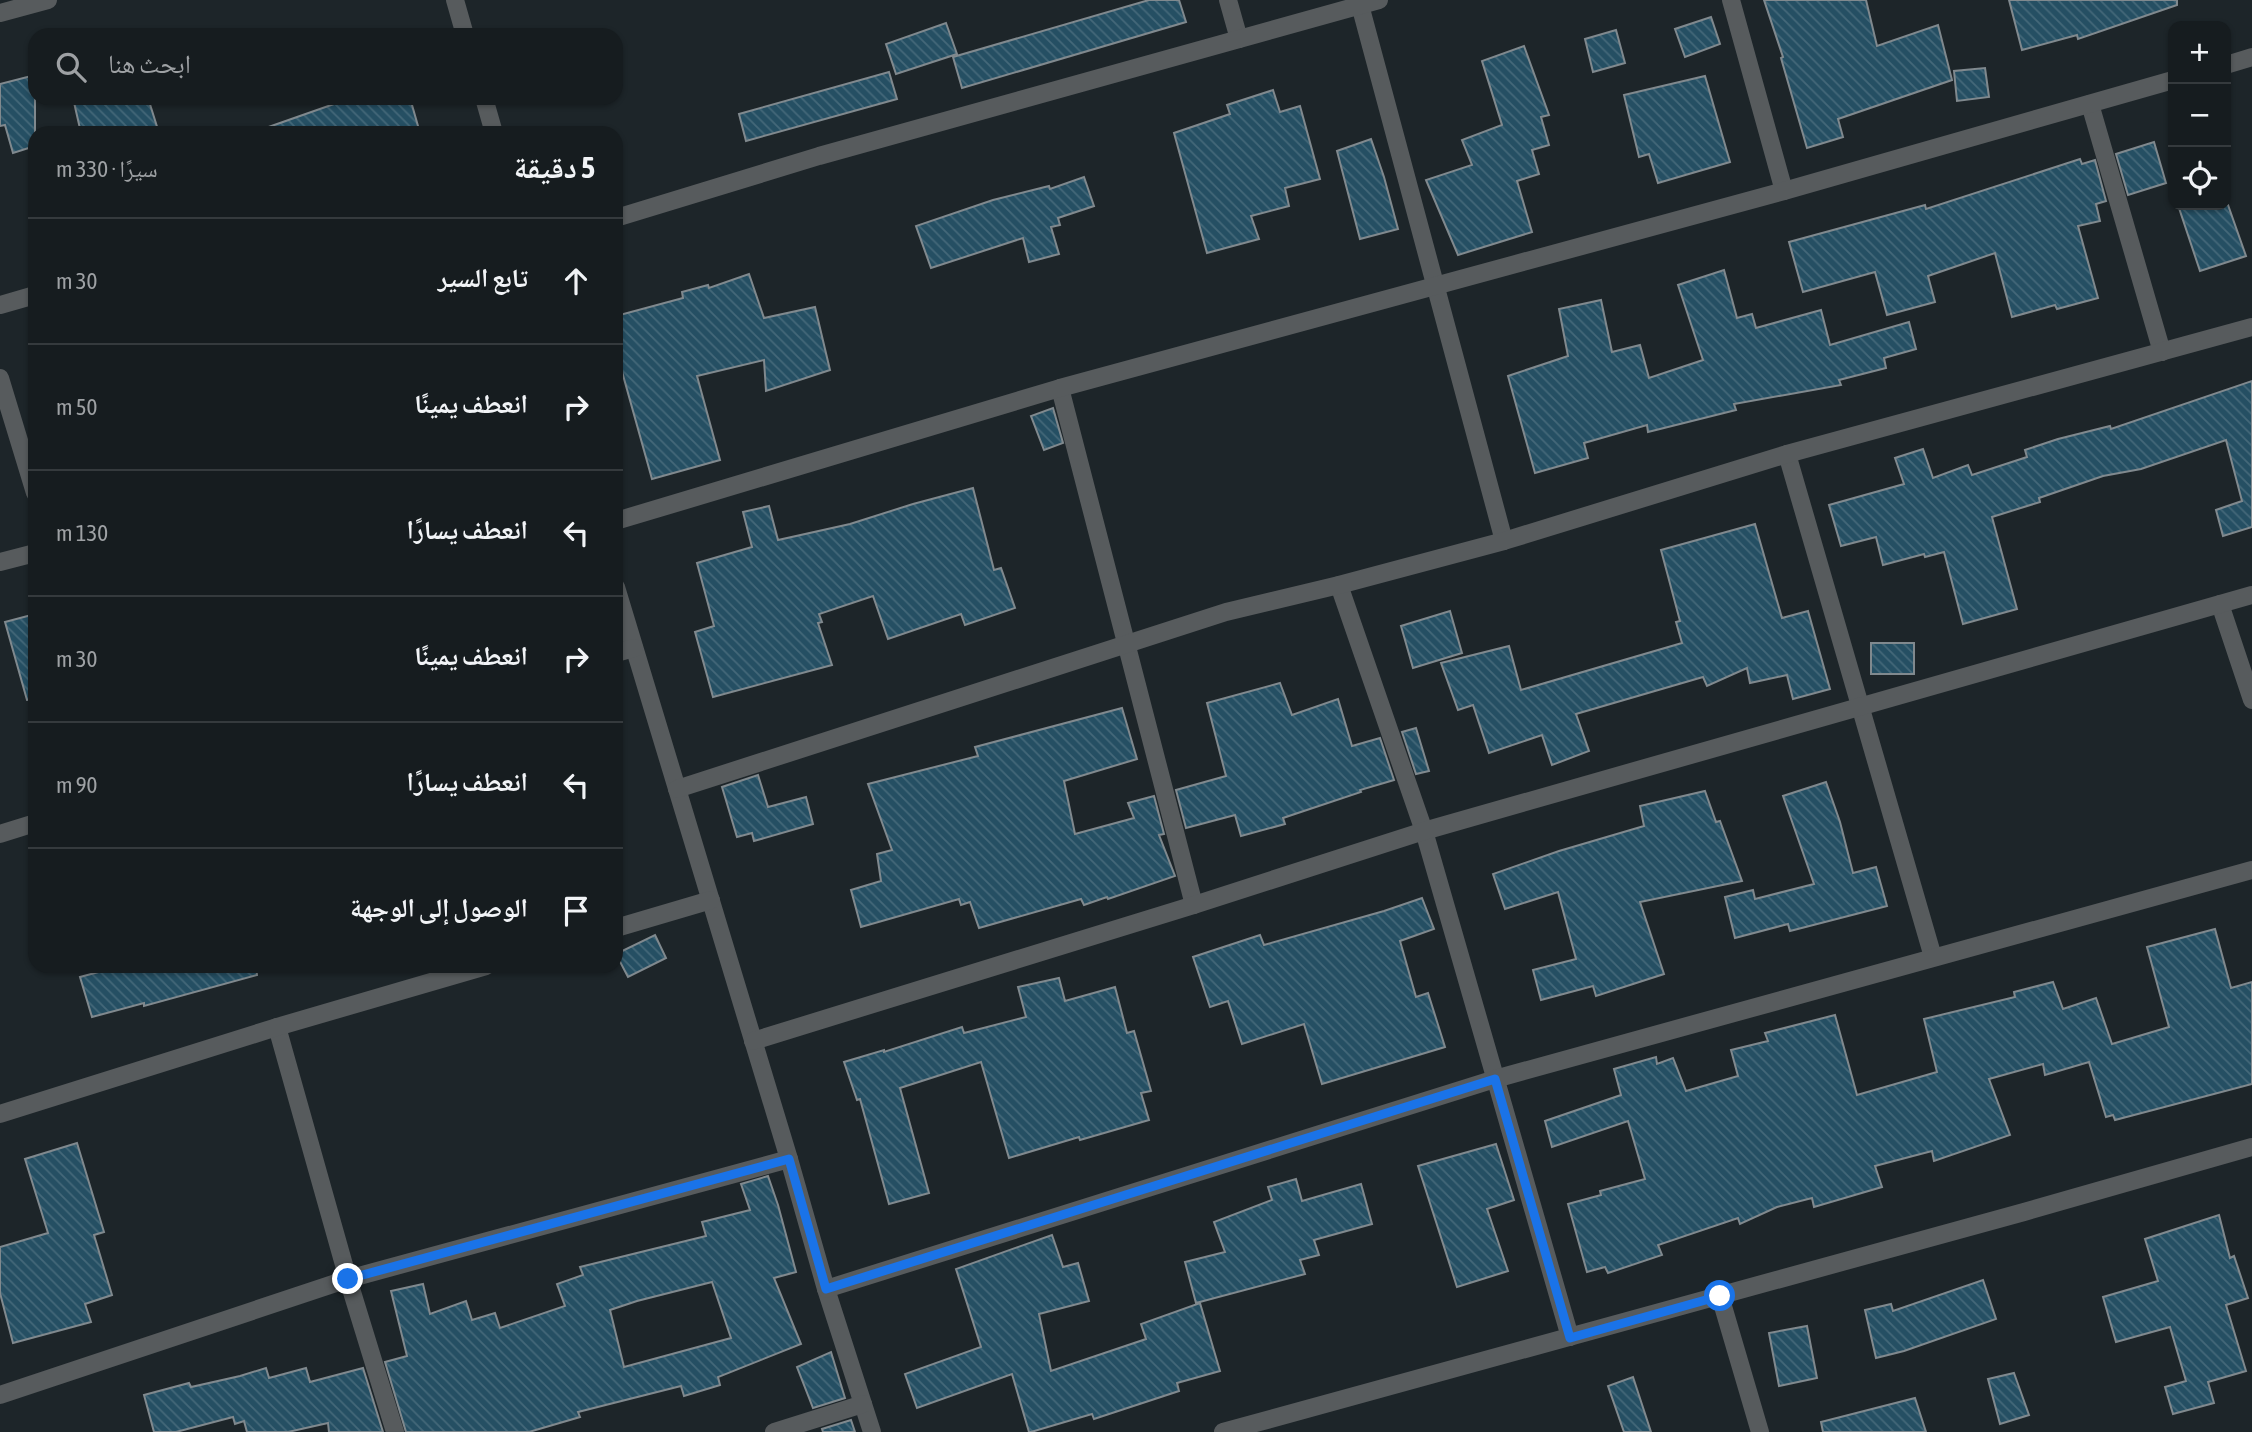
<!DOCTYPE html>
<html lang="ar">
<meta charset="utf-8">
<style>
:root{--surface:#161c1f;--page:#1f2528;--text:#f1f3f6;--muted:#9ea1a4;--line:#353a3d}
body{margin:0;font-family:"Asap Condensed","Noto Naskh Arabic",sans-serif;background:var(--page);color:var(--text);direction:rtl}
.controls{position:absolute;right:21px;top:21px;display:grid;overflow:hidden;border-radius:14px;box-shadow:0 2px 5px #0004}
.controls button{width:63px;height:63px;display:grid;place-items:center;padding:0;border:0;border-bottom:2px solid var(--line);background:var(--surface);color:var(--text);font:35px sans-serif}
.stop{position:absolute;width:21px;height:21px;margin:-16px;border:5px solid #1a73e8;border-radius:50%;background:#fff}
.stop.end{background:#1a73e8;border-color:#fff;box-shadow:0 2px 7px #0008}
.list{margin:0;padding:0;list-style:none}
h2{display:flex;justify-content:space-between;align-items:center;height:91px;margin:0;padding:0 28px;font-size:30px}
h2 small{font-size:23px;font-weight:400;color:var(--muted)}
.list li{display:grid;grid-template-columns:46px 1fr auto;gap:21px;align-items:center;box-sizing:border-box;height:126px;padding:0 28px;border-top:2px solid var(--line)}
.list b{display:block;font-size:26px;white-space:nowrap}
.list em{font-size:23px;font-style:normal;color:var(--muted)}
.icon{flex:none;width:38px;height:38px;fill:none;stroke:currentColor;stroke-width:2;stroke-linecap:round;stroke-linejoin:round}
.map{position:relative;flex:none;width:2252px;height:1432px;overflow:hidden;direction:ltr}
.search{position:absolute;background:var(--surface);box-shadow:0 2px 5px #0004;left:28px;top:28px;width:595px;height:77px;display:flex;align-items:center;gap:18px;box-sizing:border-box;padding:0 24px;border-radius:21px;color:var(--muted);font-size:26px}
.panel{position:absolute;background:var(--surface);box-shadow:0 2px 5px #0004;left:28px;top:126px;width:595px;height:847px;border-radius:21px;direction:rtl}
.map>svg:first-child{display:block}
.building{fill:url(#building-back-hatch);stroke:#80898e;stroke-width:2;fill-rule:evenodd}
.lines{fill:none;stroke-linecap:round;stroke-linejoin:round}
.minor{stroke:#575b5d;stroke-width:18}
.route{stroke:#1a73e8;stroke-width:9}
</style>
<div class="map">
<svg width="2252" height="1432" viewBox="0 0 2252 1432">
<defs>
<pattern id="building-back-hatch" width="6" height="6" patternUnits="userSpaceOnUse" patternTransform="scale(1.75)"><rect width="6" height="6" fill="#254f63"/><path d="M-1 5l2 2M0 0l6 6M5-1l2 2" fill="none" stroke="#446879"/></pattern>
</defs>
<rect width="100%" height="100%" fill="#1d2529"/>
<!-- building -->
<g class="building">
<path d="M1149 0H1179L1186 22 962 88 953 57Z"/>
<path d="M1764 0H1866L1877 46 1938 25 1952 80 1838 119 1843 137 1807 148 1781 58 1783 57Z"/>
<path d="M2009 0H2177V5L2078 39 2077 35 2022 50Z"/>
<path d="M1711 17 1720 44 1685 57 1675 29Z"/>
<path d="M946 23 957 54 896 74 886 44Z"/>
<path d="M1616 30 1625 63 1593 72 1585 39Z"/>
<path d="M1524 46 1549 115 1541 117 1549 145 1532 150 1539 174 1517 181 1532 232 1458 255 1426 180 1472 165 1462 140 1502 125 1482 61Z"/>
<path d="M1985 68 1989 97 1957 101 1954 71Z"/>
<path d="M889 72 897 99 746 141 739 114Z"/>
<path d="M35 75V146L13 153 5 125 0 126V84Z"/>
<path d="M1705 76 1730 162 1658 183 1649 154 1639 157 1624 95Z"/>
<path d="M1273 90 1280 112 1300 106 1320 179 1285 188 1289 206 1251 216 1259 239 1207 253 1174 133 1230 114 1227 105Z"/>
<path d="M73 98H148L159 133H81Z"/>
<path d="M351 98H410L420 133H264L263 129Z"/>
<path d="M1371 139 1384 177 1398 229 1360 239 1337 151Z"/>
<path d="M2154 142 2166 183 2128 195 2116 154Z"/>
<path d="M2080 159 2082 164 2095 160 2106 201 2096 204 2100 221 2078 226 2098 298 2057 309 2055 305 2012 317 1995 253 1928 276 1935 302 1887 315 1875 272 1803 292 1789 242 1925 205 1926 209Z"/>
<path d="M1084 177 1094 206 1058 218 1060 225 1051 227 1059 254 1029 262 1023 238 931 268 916 226 993 200 1049 186 1050 189Z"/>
<path d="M2178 205H2228L2246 256 2200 271Z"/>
<path d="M1724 270 1737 318 1752 314 1756 328 1821 310 1830 345 1909 322 1916 349 1884 358 1886 368 1839 380 1841 385 1734 404 1736 410 1648 432 1647 425 1584 443 1588 458 1535 473 1508 376 1568 356 1559 309 1601 300 1612 352 1640 345 1649 378 1703 360 1678 285Z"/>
<path d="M749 274 764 318 815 307 830 370 766 391 764 360 697 376 720 460 652 479 616 350V316L683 298 682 292 708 285 709 288Z"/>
<path d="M2252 381V527L2223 536 2216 510 2242 501 2226 440 2141 469 2103 476 2039 498 2040 502 1992 517 2017 609 1963 624 1944 552 1925 557 1924 554 1883 565 1876 537 1841 546 1829 505 1904 484 1895 458 1923 449 1933 478 1968 465 1972 475 2027 457 2025 450 2058 439 2110 426 2111 429Z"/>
<path d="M1053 408 1063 443 1044 450 1031 416Z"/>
<path d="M973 488 994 570 1001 568 1015 608 965 625 961 614 888 639 873 596 819 614 822 622 818 623 832 665 713 697 695 632 714 626 697 563 752 547 743 512 769 506 778 540 850 524 913 504Z"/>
<path d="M1755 524 1782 618 1808 611 1830 689 1793 699 1787 675 1750 683 1747 668 1707 686 1703 677 1576 714 1589 751 1552 765 1542 735 1489 753 1473 705 1458 710 1441 663 1509 646 1521 690 1682 643 1676 622 1680 621 1661 550Z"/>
<path d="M1450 611 1462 653 1413 668 1401 626Z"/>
<path d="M35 614V699L27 700 5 622Z"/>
<rect x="1871" y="643" width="43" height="31"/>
<path d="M1280 683 1292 715 1338 699 1352 746 1380 738 1394 780 1360 790 1361 792 1283 818 1285 824 1241 836 1235 815 1186 828 1176 790 1226 776 1207 703Z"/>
<path d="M1122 708 1137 759 1064 781 1075 834 1134 818 1128 803 1154 796 1164 834 1159 835 1175 876 1108 899 1107 897 1084 905 1081 899 979 928 970 902 961 905 959 899 861 927 851 890 881 881 877 854 892 850 868 784 978 756 975 747Z"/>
<path d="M1416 728 1429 771 1416 774 1402 732Z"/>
<path d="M758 775 768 807 806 797 813 824 754 841 752 833 737 837 722 787Z"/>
<path d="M1826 782 1840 822 1853 873 1876 867 1887 906 1790 931 1788 924 1735 938 1725 897 1753 890 1755 899 1814 884 1783 796Z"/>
<path d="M1705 791 1716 822 1720 821 1742 881 1640 902 1664 974 1596 996 1593 986 1541 1000 1533 970 1576 959 1558 892 1505 909 1493 874 1559 851 1644 826 1640 806Z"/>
<path d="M1422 898 1434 929 1400 941 1416 997 1428 993 1445 1047 1322 1084 1304 1024 1242 1044 1228 1001 1210 1007 1193 957 1260 935 1264 945 1384 911Z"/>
<path d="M2215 929 2231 988 2252 982V1084L2115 1120 2113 1115 2106 1117 2089 1062 2045 1075 2043 1064 1989 1079 2010 1135 1934 1161 1932 1151 1875 1166 1882 1187 1814 1207 1812 1198 1777 1207 1740 1224 1738 1218 1658 1245 1662 1255 1608 1273 1605 1267 1587 1272 1568 1204 1601 1195 1600 1191 1645 1179 1628 1121 1552 1147 1545 1121 1621 1095 1614 1069 1656 1057 1657 1064 1673 1058 1686 1091 1738 1076 1731 1050 1768 1041 1765 1033 1835 1015 1857 1095 1937 1072 1924 1019 2015 997 2014 992 2053 982 2063 1009 2096 998 2112 1044 2169 1027 2147 947Z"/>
<path d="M655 935 666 958 628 977 616 954Z"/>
<path d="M121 966H256L257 975 144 1006V1003L92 1017 80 977Z"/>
<path d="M1059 978 1065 1001 1115 987 1127 1033 1134 1031 1151 1091 1141 1093 1149 1120 1080 1140 1079 1137 1009 1158 981 1062 900 1088 929 1193 889 1204 860 1099 857 1100 844 1062 884 1050V1052L962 1027 964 1033 1026 1017 1018 987Z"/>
<path d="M77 1143 104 1232 94 1235 112 1295 85 1304 91 1322 13 1343 0 1293V1247L48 1233 25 1159Z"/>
<path d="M1496 1144 1514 1200 1487 1209 1508 1271 1457 1287 1418 1166Z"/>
<path d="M768 1176 778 1205 796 1272 774 1278 801 1344 718 1377 720 1385 684 1396 681 1386 578 1412 580 1417 529 1432H406L385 1362 407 1356 391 1291 423 1284 430 1314 466 1301 472 1320 495 1313 500 1328 565 1306 557 1284 583 1275 580 1267 706 1236 702 1222 750 1210 741 1184ZM712 1282 731 1338 624 1367 610 1310 637 1301Z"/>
<path d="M1296 1179 1302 1201 1361 1184 1372 1224 1314 1240 1319 1255 1300 1260 1305 1274 1196 1303 1185 1262 1225 1252 1214 1222 1272 1200 1268 1187Z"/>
<path d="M2219 1215 2230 1258 2234 1256 2248 1298 2226 1305 2246 1371 2208 1382 2214 1403 2173 1414 2165 1387 2186 1381 2170 1327 2116 1342 2103 1297 2158 1281 2145 1239Z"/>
<path d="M1052 1235 1063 1267 1078 1263 1089 1301 1039 1314 1051 1371 1146 1339 1141 1324 1200 1303 1220 1371 1177 1383 1179 1391 1094 1419 1092 1414 1031 1432H1029L1012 1374 917 1408 905 1374 981 1347 956 1269Z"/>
<path d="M1983 1280 1996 1319 1904 1351 1876 1358 1865 1310 1891 1304 1893 1311Z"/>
<path d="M1807 1326 1817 1378 1779 1386 1769 1333Z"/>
<path d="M831 1352 845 1398 813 1408 797 1367Z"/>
<path d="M266 1368 269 1378 306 1368 310 1382 363 1368 383 1432H329L328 1423 288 1432H247L244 1421 235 1424 233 1417 176 1432H154L144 1395 189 1383 191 1387 240 1376Z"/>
<path d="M2014 1373 2029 1415 2000 1424 1988 1379Z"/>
<path d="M1633 1377 1651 1432H1624L1608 1386Z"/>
<path d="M1915 1398 1926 1432H1823L1821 1422Z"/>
<path d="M851 1420 855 1432H823L822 1429Z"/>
</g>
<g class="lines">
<!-- minor -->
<g class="minor">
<path d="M455 0 465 35"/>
<path d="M1228 0 1239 39"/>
<path d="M1731 0 1784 191"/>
<path d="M1360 5 1504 541"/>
<path d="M0 13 48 0"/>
<path d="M2226 65 2252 57"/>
<path d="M484 98 494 133"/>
<path d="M2090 104 2162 352"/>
<path d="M616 218 819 156 1379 0"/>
<path d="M0 305 35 295"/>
<path d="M0 378 35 493"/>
<path d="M1060 388 1194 905"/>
<path d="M1787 454 1933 957"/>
<path d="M616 521 1060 388 1784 191 2173 80"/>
<path d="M0 562 35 553"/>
<path d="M1339 585 1424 831 1570 1337"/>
<path d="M616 587 789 1159 826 1289 872 1432"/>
<path d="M2220 604 2252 700"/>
<path d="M616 653 634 648"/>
<path d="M677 789 1226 612 1339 585 1504 541 1787 454 2252 327"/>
<path d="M0 834 35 823"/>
<path d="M616 928 711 900"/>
<path d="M277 1027 348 1279 395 1432"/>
<path d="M753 1041 1194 905 1424 831 2252 595"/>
<path d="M0 1114 277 1027 486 966"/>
<path d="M826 1289 1495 1079 2252 870"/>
<path d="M1720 1296 1760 1432"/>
<path d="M0 1395 348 1279 789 1159"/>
<path d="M774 1432 863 1404"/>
<path d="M1223 1432 2024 1212 2252 1147"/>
</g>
</g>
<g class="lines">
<!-- route -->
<path class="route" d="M348 1279 789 1159 826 1289 1495 1079 1570 1338 1720 1296"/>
</g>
</svg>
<div class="controls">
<button>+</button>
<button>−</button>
<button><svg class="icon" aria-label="locate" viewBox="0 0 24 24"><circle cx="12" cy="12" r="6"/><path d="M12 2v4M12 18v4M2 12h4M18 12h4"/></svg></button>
</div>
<div class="stop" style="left:1720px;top:1296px"></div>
<div class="stop end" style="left:348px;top:1279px"></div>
<div class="search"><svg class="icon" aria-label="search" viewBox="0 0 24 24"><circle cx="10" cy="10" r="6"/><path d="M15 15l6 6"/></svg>ابحث هنا</div>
<section class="panel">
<h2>5 دقيقة<small>سيرًا · 330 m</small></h2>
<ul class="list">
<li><svg class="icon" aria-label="ahead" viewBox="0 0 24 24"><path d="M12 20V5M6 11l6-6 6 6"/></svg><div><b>تابع السير</b></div><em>30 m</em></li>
<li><svg class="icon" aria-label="right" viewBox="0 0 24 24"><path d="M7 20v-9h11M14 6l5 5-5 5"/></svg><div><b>انعطف يمينًا</b></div><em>50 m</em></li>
<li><svg class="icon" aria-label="left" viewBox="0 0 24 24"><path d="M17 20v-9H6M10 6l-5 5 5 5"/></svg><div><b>انعطف يسارًا</b></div><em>130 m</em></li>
<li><svg class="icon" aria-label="right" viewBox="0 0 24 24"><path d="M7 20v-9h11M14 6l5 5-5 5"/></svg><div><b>انعطف يمينًا</b></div><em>30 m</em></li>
<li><svg class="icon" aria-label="left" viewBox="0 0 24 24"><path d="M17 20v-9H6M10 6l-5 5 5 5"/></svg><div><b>انعطف يسارًا</b></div><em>90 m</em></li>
<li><svg class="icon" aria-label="arrive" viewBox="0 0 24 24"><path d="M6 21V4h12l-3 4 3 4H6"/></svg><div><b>الوصول إلى الوجهة</b></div></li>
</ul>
</section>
</div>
